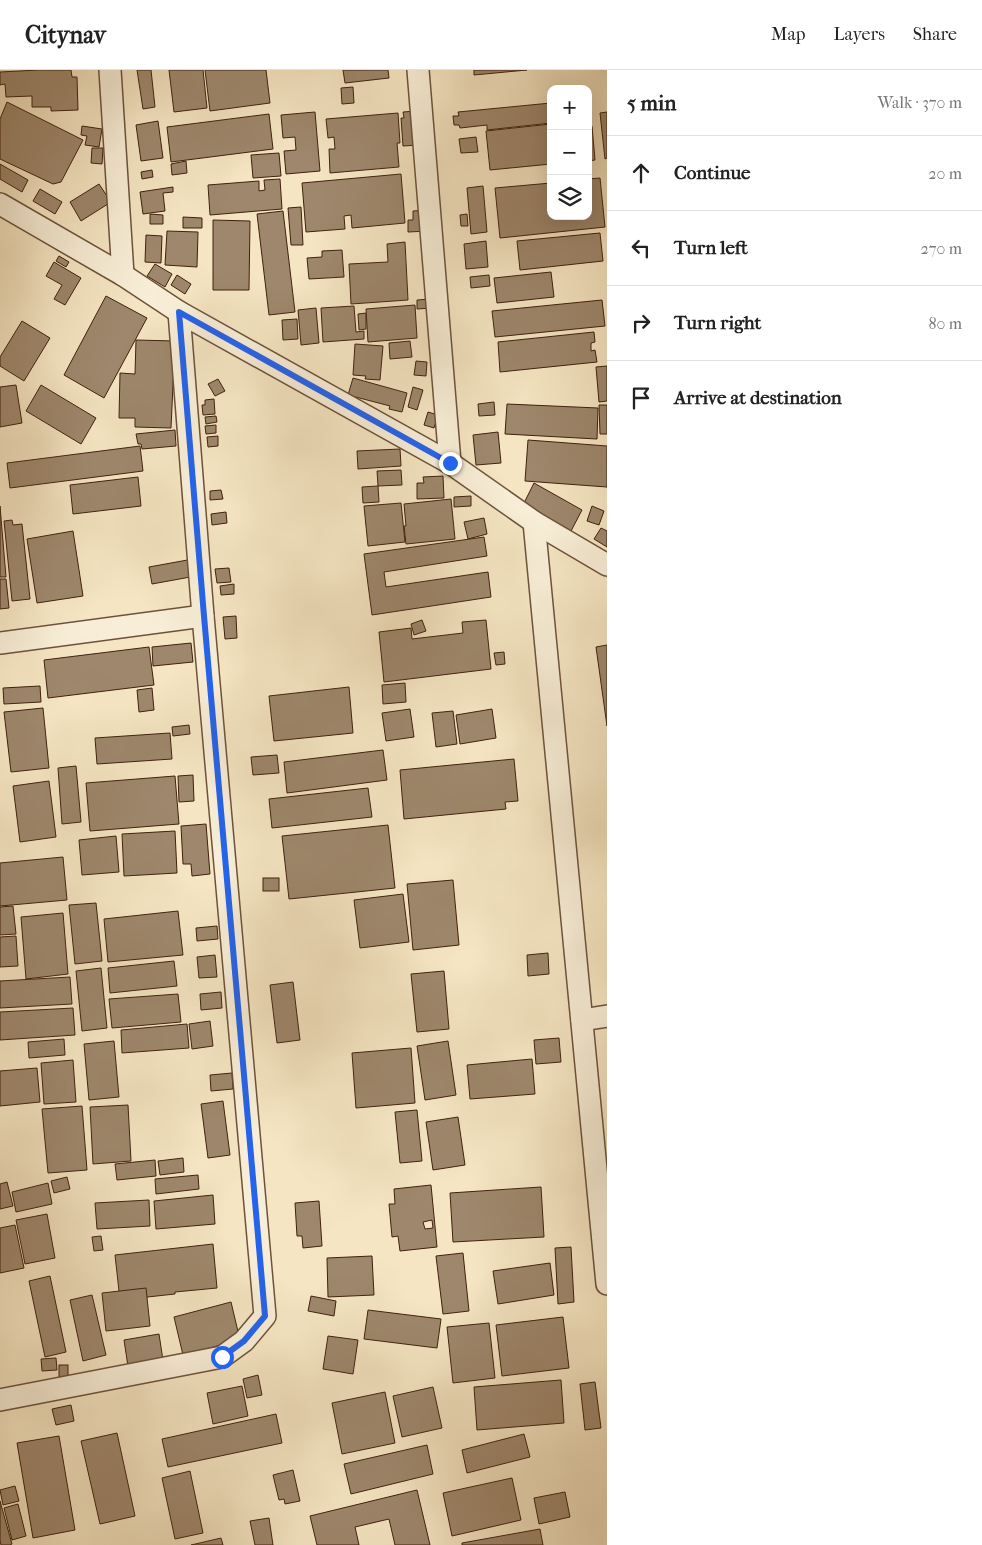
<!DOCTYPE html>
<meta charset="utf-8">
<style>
:root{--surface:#fff;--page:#f2f2f2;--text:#222;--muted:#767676;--line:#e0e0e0}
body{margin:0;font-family:"IM FELL French Canon",serif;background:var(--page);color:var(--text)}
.controls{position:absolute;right:15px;top:15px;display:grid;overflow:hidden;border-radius:10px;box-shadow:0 5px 20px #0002}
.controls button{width:45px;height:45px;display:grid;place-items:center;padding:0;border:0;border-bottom:1px solid var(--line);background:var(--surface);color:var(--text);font:25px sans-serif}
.stop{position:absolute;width:15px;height:15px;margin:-11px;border:4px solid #2563eb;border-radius:50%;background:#fff}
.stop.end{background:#2563eb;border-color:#fff;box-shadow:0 1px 5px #0008}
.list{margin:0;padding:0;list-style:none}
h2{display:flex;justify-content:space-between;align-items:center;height:65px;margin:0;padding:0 20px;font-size:21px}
h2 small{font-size:16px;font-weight:400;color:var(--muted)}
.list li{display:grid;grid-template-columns:32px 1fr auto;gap:15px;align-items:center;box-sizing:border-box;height:75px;padding:0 20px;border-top:1px solid var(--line)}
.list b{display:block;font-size:19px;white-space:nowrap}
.list em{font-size:16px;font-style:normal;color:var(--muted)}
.icon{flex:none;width:28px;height:28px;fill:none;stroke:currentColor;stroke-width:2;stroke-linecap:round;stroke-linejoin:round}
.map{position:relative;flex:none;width:607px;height:1475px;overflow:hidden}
header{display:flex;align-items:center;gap:30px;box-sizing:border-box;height:70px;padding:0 25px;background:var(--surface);border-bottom:1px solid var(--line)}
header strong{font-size:24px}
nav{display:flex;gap:28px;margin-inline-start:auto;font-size:18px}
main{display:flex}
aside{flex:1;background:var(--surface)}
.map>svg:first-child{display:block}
.building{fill:#9e876c;stroke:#40210e;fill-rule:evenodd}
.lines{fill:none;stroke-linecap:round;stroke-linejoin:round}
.minor-casing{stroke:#6d523b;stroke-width:24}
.minor{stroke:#f8eed7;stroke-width:21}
.route{stroke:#2563eb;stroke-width:6}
</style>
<header>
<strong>Citynav</strong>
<nav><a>Map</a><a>Layers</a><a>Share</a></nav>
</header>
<main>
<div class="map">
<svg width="607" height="1475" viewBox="0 0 607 1475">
<rect width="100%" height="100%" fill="#f5e5c2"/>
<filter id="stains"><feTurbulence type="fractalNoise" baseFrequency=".004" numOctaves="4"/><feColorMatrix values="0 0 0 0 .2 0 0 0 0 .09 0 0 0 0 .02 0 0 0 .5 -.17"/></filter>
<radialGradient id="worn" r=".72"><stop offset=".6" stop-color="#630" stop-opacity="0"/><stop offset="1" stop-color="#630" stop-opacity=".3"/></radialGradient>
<!-- building -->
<g class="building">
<path d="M39 0H71L72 7H77L78 40 51 41V37H32V26L6 27 5 14 0 15V2Z"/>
<path d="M137 0H151L155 37 143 39Z"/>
<path d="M169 0H203L207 38 174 42Z"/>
<path d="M205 0H266L270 33 210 41Z"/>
<path d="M343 0H388L389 8 345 13Z"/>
<path d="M474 0H527L474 5Z"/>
<path d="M353 17 354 33 342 34 341 18Z"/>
<path d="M7 32 83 70 61 112 53 114 0 89V49Z"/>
<path d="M551 33V53L487 60V55L460 58 459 55H454L453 46H459L458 42Z"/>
<path d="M416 41 419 75 403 76 401 48H404L403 42Z"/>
<path d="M315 42 320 101 286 104 284 81 296 80 295 67 283 68 281 45Z"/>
<path d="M607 42V88L605 89 600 43Z"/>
<path d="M398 43 400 73H397L399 97 330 103 329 79H335L334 67 328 68 326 49Z"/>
<path d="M269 44 273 79 171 92 167 57Z"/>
<path d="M158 51 163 88 141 91 136 55Z"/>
<path d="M551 54V94L490 100 486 61Z"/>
<path d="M82 56 102 59 99 77 85 75 87 66 81 65Z"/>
<path d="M588 56H592L595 90 588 91Z"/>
<path d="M476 67 478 82 461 83 459 69Z"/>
<path d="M92 78H103L102 94 91 93Z"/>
<path d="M279 83 281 106 253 108 251 85Z"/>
<path d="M186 91 187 103 172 105 171 94Z"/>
<path d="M0 94 28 110 22 122 0 109Z"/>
<path d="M152 100 153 107 142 109 141 102Z"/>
<path d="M401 104 405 153 352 158 351 145 344 146 345 159 306 162 302 113Z"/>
<path d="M600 108 605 157 500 168 495 118 551 113V146H588V109Z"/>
<path d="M280 109 282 139 210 145 208 115 259 111V121L265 120 264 110Z"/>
<path d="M99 114 111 132 81 151 70 132Z"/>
<path d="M483 116 487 162 471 164 467 118Z"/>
<path d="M173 117V122L163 123 165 141 143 144 140 122Z"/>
<path d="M40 119 62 132 55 144 33 131Z"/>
<path d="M301 137 303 175H291L288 138Z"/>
<path d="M428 140 429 161 408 162V150H413V141Z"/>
<path d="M283 141 295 242 269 245 257 144Z"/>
<path d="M150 144 163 145V154H150Z"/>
<path d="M467 144 468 156H461L460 145Z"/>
<path d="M183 147 202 148V158H183Z"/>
<path d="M213 150 250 151 249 220H213Z"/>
<path d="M167 161 198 162 197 197 165 195Z"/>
<path d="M600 163 603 191 520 200 517 171Z"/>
<path d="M146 165 162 166 161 193 145 192Z"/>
<path d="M486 171 488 197 466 199 464 174Z"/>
<path d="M405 172 408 230 351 234 349 194 388 192 387 174Z"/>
<path d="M342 180 344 207 309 209 307 188 322 187V181Z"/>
<path d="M59 186 69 192 66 197 56 191Z"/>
<path d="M54 192 81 208 65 235 54 229 62 215 46 206Z"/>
<path d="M155 194 172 204 165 217 147 206Z"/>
<path d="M551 202 554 227 497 233 494 208Z"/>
<path d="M177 205 191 214 185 224 171 215Z"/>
<path d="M489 205 490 216 471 218 470 207Z"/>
<path d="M106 226 147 248 104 328 64 305Z"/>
<path d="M431 229 432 238 417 239V230Z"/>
<path d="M602 230 605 256 495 267 492 241Z"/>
<path d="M415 235 417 268 368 272 366 239Z"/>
<path d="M354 236 356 262 364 261V269L323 272 321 238Z"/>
<path d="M316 238 319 273 301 275 298 240Z"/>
<path d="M366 243V259L359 260 358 244Z"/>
<path d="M297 249 298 269 283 270 282 250Z"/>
<path d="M22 251 50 268 24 311 0 296V287Z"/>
<path d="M594 262 595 272 591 273V281L595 280 597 292 500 302 498 272Z"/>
<path d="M136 270 175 271 171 358 135 357V348H119L120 303 135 304Z"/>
<path d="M410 271 412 287 390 289 389 273Z"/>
<path d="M355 274 383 276 380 310 365 309 366 306 353 305Z"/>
<path d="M416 291 427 292 426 306 414 305Z"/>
<path d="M607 296V331L599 332 596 297Z"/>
<path d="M353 308 407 323 402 342 389 339 390 336 348 325Z"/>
<path d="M218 309 225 321 215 326 208 314Z"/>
<path d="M16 315 22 353 0 357V317Z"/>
<path d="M41 315 96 348 81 374 26 341Z"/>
<path d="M413 317 423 320 417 340 408 337Z"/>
<path d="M214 329 215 344 203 345 202 335H205V330Z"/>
<path d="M494 332 495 345 479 346 478 334Z"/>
<path d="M507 334 598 338 597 369 505 364Z"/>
<path d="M599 335H607V364H600Z"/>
<path d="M428 342 438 345 434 358 424 355Z"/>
<path d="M216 346 217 352 206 354 205 347Z"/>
<path d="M216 355V363L206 364 205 356Z"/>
<path d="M175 360 176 376 142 379 141 374H138L136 364Z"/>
<path d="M498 362 501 393 476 395 473 365Z"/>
<path d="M218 366V376L208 377 207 367Z"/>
<path d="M528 370 607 376V417L525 411Z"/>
<path d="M140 376 143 401 10 418 7 393Z"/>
<path d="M400 379 401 396 358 399 357 381Z"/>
<path d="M401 400 402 415 378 416 377 401Z"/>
<path d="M443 406 444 428 417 429V413H424L423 407Z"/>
<path d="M138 407 141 436 73 444 70 415Z"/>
<path d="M534 413 582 440 571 461 523 435Z"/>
<path d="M378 416 379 432 363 433 362 417Z"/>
<path d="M221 420 223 429 210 430V421Z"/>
<path d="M471 426V436L454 437V427Z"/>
<path d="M451 429 455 469 406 474 404 456H406L404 434Z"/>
<path d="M401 433 405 472 368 476 364 436Z"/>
<path d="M0 436 6 507H0Z"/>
<path d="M592 436 604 441 599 455 587 451Z"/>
<path d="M226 442 227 453 212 455 211 444Z"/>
<path d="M484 448 487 464 468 469 464 452Z"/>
<path d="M12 450 13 455 22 454 30 529 12 531 4 451Z"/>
<path d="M601 458 607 461V477L594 469Z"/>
<path d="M73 461 83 526 37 533 27 469Z"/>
<path d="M484 467 487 486 384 502 386 517 488 502 491 527 372 545 364 484Z"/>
<path d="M193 489 196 506 152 514 149 497Z"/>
<path d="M229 498 231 512 217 513 215 499Z"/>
<path d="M0 509H6L9 538 0 539Z"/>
<path d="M234 514V524L221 525 220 516Z"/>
<path d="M236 546 237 568 225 569 223 547Z"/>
<path d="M422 550 426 561 414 565 411 554Z"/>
<path d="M486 550 491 599 384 612 379 562 411 558 412 569 463 563 462 552Z"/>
<path d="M191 573 193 592 153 596 152 577Z"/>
<path d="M607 575V656L596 577Z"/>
<path d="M149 577 154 615 48 628 44 590Z"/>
<path d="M504 582 505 594 496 595 494 583Z"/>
<path d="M405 613 406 632 383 634 382 615Z"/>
<path d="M40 616 41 632 4 634 3 618Z"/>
<path d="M349 617 353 663 274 671 269 626Z"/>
<path d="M152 618 154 640 139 642 137 620Z"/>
<path d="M43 638 49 698 11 702 4 642Z"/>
<path d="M410 639 414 667 386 671 382 643Z"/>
<path d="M492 639 496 668 460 674 456 645Z"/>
<path d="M453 641 457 674 436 677 432 643Z"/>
<path d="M189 655 190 664 173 666 172 657Z"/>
<path d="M170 663 172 689 97 694 95 668Z"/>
<path d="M383 680 387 710 287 723 284 692Z"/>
<path d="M277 685 279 703 253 705 251 687Z"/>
<path d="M514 689 518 731 505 732 506 739 404 749 400 700Z"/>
<path d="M76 696 81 752 62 754 58 698Z"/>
<path d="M193 705 194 731 179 732 178 706Z"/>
<path d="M175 706 179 754 90 761 86 713Z"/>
<path d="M49 711 56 767 20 772 13 716Z"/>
<path d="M368 718 372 747 272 758 269 729Z"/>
<path d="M206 754 210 804 192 806 191 794H183L181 756Z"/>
<path d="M388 755 395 818 289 829 282 766Z"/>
<path d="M175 761 177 803 124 806 122 764Z"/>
<path d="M116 766 119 802 82 805 79 770Z"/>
<path d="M63 787 67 830 0 836V793Z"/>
<rect x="263" y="808" width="16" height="13"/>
<path d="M453 810 459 875 413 880 407 814Z"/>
<path d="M403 824 409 872 360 878 354 830Z"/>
<path d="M96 833 102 891 75 894 69 835Z"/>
<path d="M13 836 16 864 0 865V837Z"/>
<path d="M178 841 183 885 108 892 104 849Z"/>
<path d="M63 843 68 904 26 909 21 847Z"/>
<path d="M217 856 218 869 197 871 196 858Z"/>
<path d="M16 866 18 896 0 897V867Z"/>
<path d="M548 883 549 904 528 906 527 885Z"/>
<path d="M215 885 217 907 199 908 197 887Z"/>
<path d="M174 891 177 916 110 923 108 898Z"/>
<path d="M101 898 107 958 82 961 76 901Z"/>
<path d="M444 901 449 959 417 962 411 904Z"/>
<path d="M70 907 72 934 0 938V911Z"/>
<path d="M293 912 300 970 277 973 270 915Z"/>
<path d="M221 922 222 938 201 940 200 924Z"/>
<path d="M178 924 181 952 112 958 109 929Z"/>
<path d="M73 938 75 965 0 970V942Z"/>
<path d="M210 951 213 976 192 979 189 954Z"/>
<path d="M187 954 189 978 122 983 121 960Z"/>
<path d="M559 968 561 992 536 994 534 970Z"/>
<path d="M64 969 65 985 29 988 28 972Z"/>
<path d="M114 971 119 1027 89 1030 84 974Z"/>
<path d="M448 971 456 1025 425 1030 417 976Z"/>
<path d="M411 978 415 1033 356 1038 352 983Z"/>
<path d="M532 989 535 1024 470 1029 467 995Z"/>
<path d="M73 990 76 1032 44 1034 41 993Z"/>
<path d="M37 998 40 1032 0 1036V1001Z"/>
<path d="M232 1003 233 1019 211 1021 210 1005Z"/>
<path d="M223 1031 230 1085 208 1088 201 1034Z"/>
<path d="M128 1035 131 1091 93 1094 90 1037Z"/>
<path d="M82 1036 87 1100 48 1103 42 1039Z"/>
<path d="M417 1040 422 1091 400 1093 395 1042Z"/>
<path d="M458 1047 465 1095 433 1100 426 1052Z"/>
<path d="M183 1088 184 1102 160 1105 158 1091Z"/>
<path d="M155 1090 156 1106 117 1110 115 1094Z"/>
<path d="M198 1105 199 1119 156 1124 155 1109Z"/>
<path d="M67 1107 70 1119 54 1123 51 1111Z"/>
<path d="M7 1112 13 1136 0 1139V1114Z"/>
<path d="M48 1113 52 1134 16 1142 12 1122Z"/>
<path d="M431 1115 437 1177 400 1181 398 1166 392 1167 389 1134H395L394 1119ZM432 1150 433 1158 425 1159 423 1152Z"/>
<path d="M541 1117 544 1167 453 1172 450 1123Z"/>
<path d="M213 1125 215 1154 156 1159 154 1131Z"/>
<path d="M149 1130 150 1156 97 1159 95 1133Z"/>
<path d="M319 1131 322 1176 303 1178 302 1166H297L295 1133Z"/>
<path d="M47 1144 55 1188 25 1194 16 1150Z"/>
<path d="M15 1155 24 1198 0 1203V1158Z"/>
<path d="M101 1166 103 1180 94 1181 92 1167Z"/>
<path d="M213 1174 217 1218 175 1222V1224L120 1230 115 1185Z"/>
<path d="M571 1177 574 1232 558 1234 555 1178Z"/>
<path d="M463 1183 469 1241 443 1244 436 1186Z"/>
<path d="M372 1186 374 1225 328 1227 327 1188Z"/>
<path d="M550 1193 554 1225 498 1234 493 1201Z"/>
<path d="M50 1206 66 1282 45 1287 29 1211Z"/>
<path d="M146 1218 150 1256 106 1261 102 1223Z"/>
<path d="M92 1225 106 1285 83 1291 70 1230Z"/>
<path d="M311 1226 336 1231 334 1246 308 1241Z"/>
<path d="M231 1232 240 1270 183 1285 174 1247Z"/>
<path d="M368 1240 441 1249 437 1278 364 1269Z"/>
<path d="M563 1247 569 1298 502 1306 496 1255Z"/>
<path d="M489 1253 495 1308 453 1313 447 1257Z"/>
<path d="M159 1264 164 1297 129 1303 124 1270Z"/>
<path d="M328 1266 358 1270 353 1304 323 1299Z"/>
<path d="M56 1288 57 1300 42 1301 41 1289Z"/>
<rect x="59" y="1295" width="9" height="15"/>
<path d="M258 1305 262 1325 247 1328 243 1309Z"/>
<path d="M561 1310 564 1353 477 1360 474 1317Z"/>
<path d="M595 1312 601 1358 585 1360 580 1314Z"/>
<path d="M242 1316 248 1346 213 1354 207 1323Z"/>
<path d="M433 1317 442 1358 402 1367 393 1326Z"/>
<path d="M385 1322 395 1373 342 1384 332 1333Z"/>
<path d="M71 1335 74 1351 56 1355 52 1339Z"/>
<path d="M276 1344 282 1373 168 1397 162 1369Z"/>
<path d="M117 1363 135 1446 100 1454 81 1371Z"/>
<path d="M524 1364 530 1387 467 1403 462 1380Z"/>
<path d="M59 1366 75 1460 33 1468 17 1373Z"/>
<path d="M427 1375 433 1404 351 1424 344 1394Z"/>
<path d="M293 1400 300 1431 285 1434 284 1429 279 1430 273 1405Z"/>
<path d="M190 1401 203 1463 175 1469 162 1408Z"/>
<path d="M512 1408 521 1450 452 1466 443 1423Z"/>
<path d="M15 1416 19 1431 3 1435 0 1420Z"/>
<path d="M417 1420 430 1475H395L389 1449 355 1457 359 1475H317L310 1446Z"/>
<path d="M565 1422 570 1447 539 1454 534 1428Z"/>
<path d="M0 1431 12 1474 10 1475H1L0 1470Z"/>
<path d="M18 1434 26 1466 12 1470 4 1438Z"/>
<path d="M269 1448 273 1475H255L250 1451Z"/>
<path d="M540 1459 543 1475H462V1473Z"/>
<path d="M221 1468 223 1475H191Z"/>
</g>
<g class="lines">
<defs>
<g id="minor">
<path d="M110 0 123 205"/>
<path d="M418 0 450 393"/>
<path d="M0 134 123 205 179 242 450 393 534 452 607 495"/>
<path d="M534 452 607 1214"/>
<path d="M0 573 203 546"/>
<path d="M582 950 607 946"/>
<path d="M0 1330 222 1287 244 1271 265 1246 203 546 179 242"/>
</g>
</defs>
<!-- minor casing -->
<use href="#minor" class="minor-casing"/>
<!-- minor -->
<use href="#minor" class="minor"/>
</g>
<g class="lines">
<!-- route -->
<path class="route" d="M222 1287 244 1271 265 1246 204 546 179 242 450 393"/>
</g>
<rect width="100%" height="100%" filter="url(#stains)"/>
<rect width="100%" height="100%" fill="url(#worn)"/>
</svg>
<div class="controls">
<button>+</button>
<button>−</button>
<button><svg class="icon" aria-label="layers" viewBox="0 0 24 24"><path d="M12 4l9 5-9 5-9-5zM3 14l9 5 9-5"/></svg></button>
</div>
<div class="stop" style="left:222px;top:1287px"></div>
<div class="stop end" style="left:450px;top:393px"></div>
</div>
<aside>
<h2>5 min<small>Walk · 370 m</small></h2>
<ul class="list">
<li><svg class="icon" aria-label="ahead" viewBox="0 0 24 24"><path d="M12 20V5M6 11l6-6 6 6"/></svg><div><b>Continue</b></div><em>20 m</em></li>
<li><svg class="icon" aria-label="left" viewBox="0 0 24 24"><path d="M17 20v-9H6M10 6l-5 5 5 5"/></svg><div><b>Turn left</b></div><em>270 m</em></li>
<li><svg class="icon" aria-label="right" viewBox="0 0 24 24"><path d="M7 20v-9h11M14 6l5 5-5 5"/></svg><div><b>Turn right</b></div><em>80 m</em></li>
<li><svg class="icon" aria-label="arrive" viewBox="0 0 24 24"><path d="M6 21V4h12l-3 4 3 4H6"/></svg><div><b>Arrive at destination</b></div></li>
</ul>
</aside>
</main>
